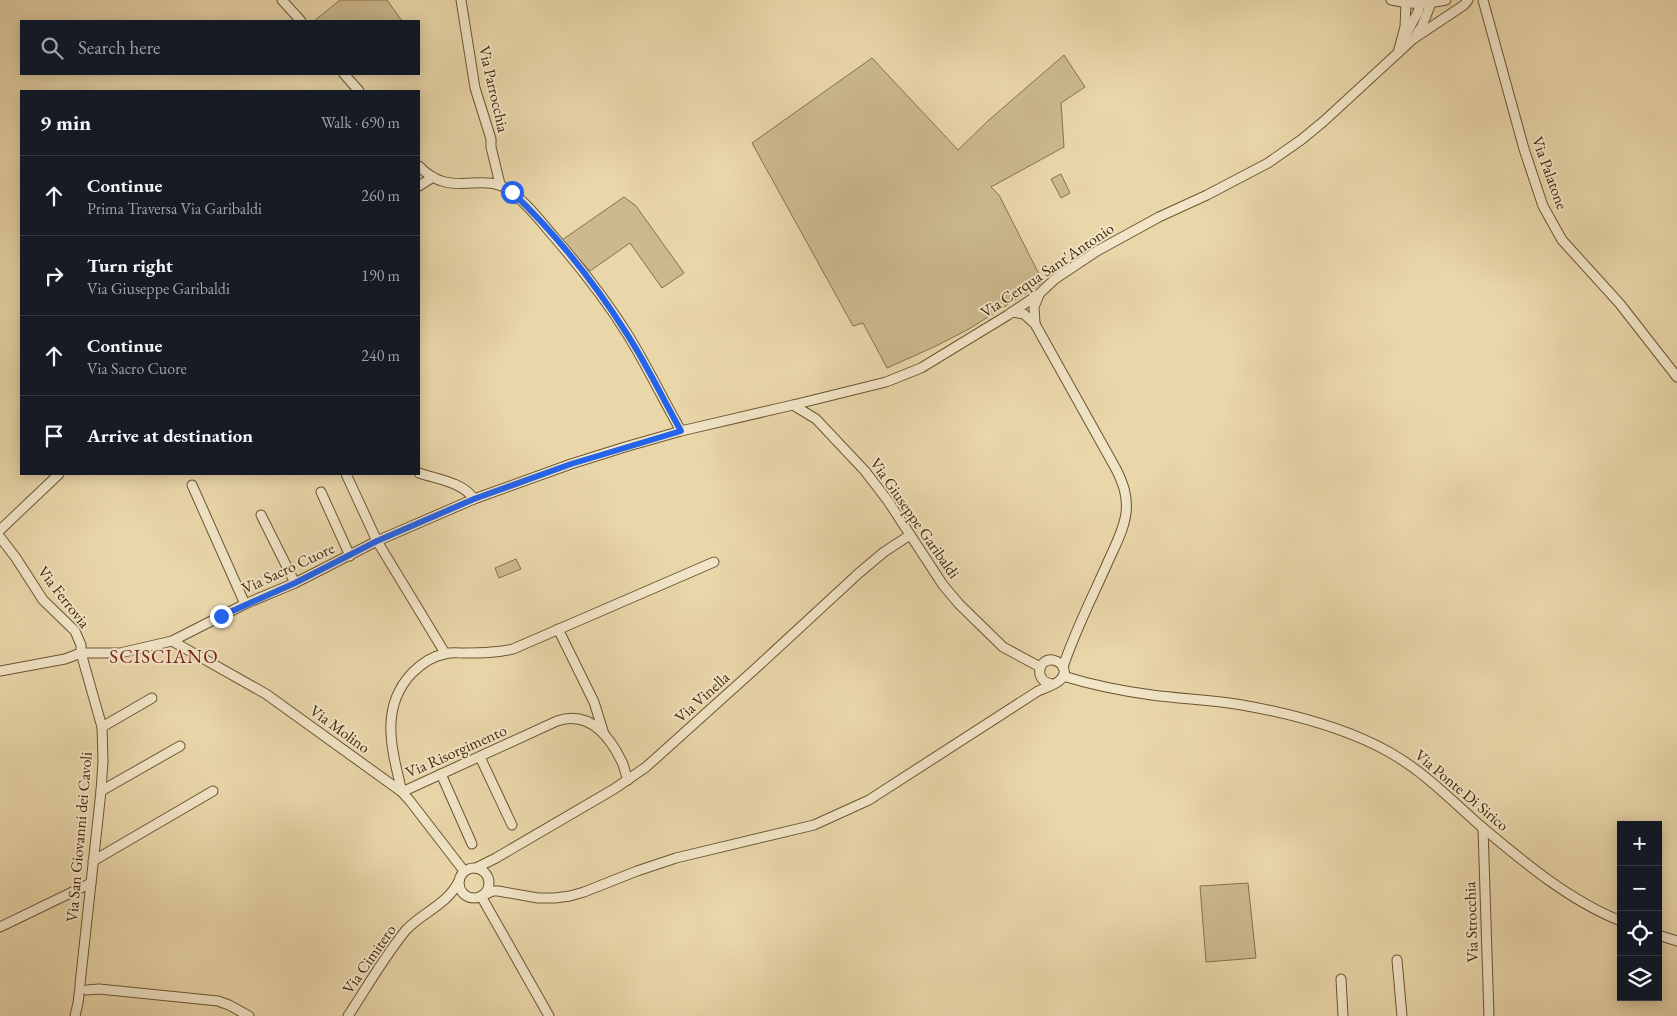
<!DOCTYPE html>
<meta charset="utf-8">
<style>
:root{--surface:#171b24;--page:#242831;--text:#f1f3f6;--muted:#9ea1a6;--line:#363941}
body{margin:0;font-family:"EB Garamond",serif;background:var(--page);color:var(--text)}
.controls{position:absolute;right:15px;bottom:15px;display:grid;overflow:hidden;border-radius:0px;box-shadow:0 2px 12px #0003}
.controls button{width:45px;height:45px;display:grid;place-items:center;padding:0;border:0;border-bottom:1px solid var(--line);background:var(--surface);color:var(--text);font:25px sans-serif}
.stop{position:absolute;width:15px;height:15px;margin:-11px;border:4px solid #2563eb;border-radius:50%;background:#fff}
.stop.end{background:#2563eb;border-color:#fff;box-shadow:0 1px 5px #0008}
.list{margin:0;padding:0;list-style:none}
h2{display:flex;justify-content:space-between;align-items:center;height:65px;margin:0;padding:0 20px;font-size:21px}
h2 small{font-size:16px;font-weight:400;color:var(--muted)}
.list li{display:grid;grid-template-columns:32px 1fr auto;gap:15px;align-items:center;box-sizing:border-box;height:80px;padding:0 20px;border-top:1px solid var(--line)}
.list b{display:block;font-size:19px;white-space:nowrap}
.list p{margin:0;font-size:16px;white-space:nowrap;color:var(--muted)}
.list em{font-size:16px;font-style:normal;color:var(--muted)}
.icon{flex:none;width:28px;height:28px;fill:none;stroke:currentColor;stroke-width:2;stroke-linecap:round;stroke-linejoin:round}
.map{position:relative;flex:none;width:1677px;height:1016px;overflow:hidden}
.search{position:absolute;background:var(--surface);box-shadow:0 2px 12px #0003;left:20px;top:20px;width:400px;height:55px;display:flex;align-items:center;gap:12px;box-sizing:border-box;padding:0 18px;border-radius:0px;color:var(--muted);font-size:19px}
.panel{position:absolute;background:var(--surface);box-shadow:0 2px 12px #0003;left:20px;top:90px;width:400px;height:385px;border-radius:0px}
.map>svg:first-child{display:block}
.green{fill:#ccb98e;stroke:#86724c}
.lines{fill:none;stroke-linecap:round;stroke-linejoin:round}
.minor-casing{stroke:#6b5531;stroke-width:11}
.minor{stroke:#f1e4c7;stroke-width:9}
.route{stroke:#2563eb;stroke-width:6}
.labels{text-anchor:middle;dominant-baseline:central;stroke-width:4;stroke-linejoin:round;paint-order:stroke}
.street-label{font-size:16px;fill:#412a09;stroke:#f1e4c7}
.quarter-label{font-size:19px;letter-spacing:1px;fill:#7a1f14;stroke:#f1e4c7}
</style>
<div class="map">
<svg width="1677" height="1016" viewBox="0 0 1677 1016">
<rect width="100%" height="100%" fill="#e9d6a9"/>
<filter id="stains"><feTurbulence type="fractalNoise" baseFrequency=".004" numOctaves="4"/><feColorMatrix values="0 0 0 0 .2 0 0 0 0 .09 0 0 0 0 .02 0 0 0 .5 -.17"/></filter>
<radialGradient id="worn" r=".72"><stop offset=".6" stop-color="#630" stop-opacity="0"/><stop offset="1" stop-color="#630" stop-opacity=".3"/></radialGradient>
<!-- green -->
<g class="green">
<path d="M340 0H387L402 21H314Z"/>
<path d="M1064 55 1085 87 1061 103 1064 147 991 187 999 195 1043 282 969 329 936 346 887 368 863 323 853 326 752 143 872 58 958 150 989 120Z"/>
<path d="M1061 174 1070 193 1061 198 1051 179Z"/>
<path d="M624 197 636 206 684 273 662 288 630 243 590 271 562 240Z"/>
<path d="M516 559 521 569 499 578 495 568Z"/>
<path d="M1248 883 1256 958 1206 962 1200 886Z"/>
</g>
<g class="lines">
<defs>
<g id="minor">
<path d="M282 0 301 21"/>
<path d="M461 0 475 88 491 139V147L500 184"/>
<path d="M1391 0C1410 5 1426 4 1446 0"/>
<path d="M1483 0 1524 149 1543 206 1562 240 1620 304 1677 377"/>
<path d="M1416 35 1422 26 1431 3"/>
<path d="M1405 36 1418 12 1420 4"/>
<path d="M1398 53 1405 27 1406 4"/>
<path d="M344 74 359 91"/>
<path d="M419 166C450 200 483 170 510 191 527 203 541 222 555 238 581 268 606 300 628 335 647 366 663 399 681 431"/>
<path d="M419 186 433 177"/>
<path d="M1012 312 1024 314 1035 324 1116 469C1123 483 1128 496 1126 513 1124 530 1114 548 1107 564 1092 598 1075 631 1063 667"/>
<path d="M1035 323 1034 307 1039 295"/>
<path d="M793 405 886 382 921 368 1008 315 1039 294 1055 279 1097 251 1159 217 1207 195 1268 163 1301 140 1324 121 1413 39 1464 5 1468 0"/>
<path d="M419 473C436 479 463 482 474 499"/>
<path d="M346 474 377 541 445 653"/>
<path d="M192 485 245 604"/>
<path d="M321 492 350 556"/>
<path d="M261 515 295 583"/>
<path d="M0 530 59 474"/>
<path d="M0 537 16 558 43 600 75 631 81 645V653L102 727 103 761 101 791 80 984"/>
<path d="M558 629 594 702 604 734"/>
<path d="M172 641 266 694 402 792 410 801 464 871"/>
<path d="M0 671 65 659 81 653H120L172 641 245 604 295 583 377 541 474 499 571 464 625 447 681 431 793 405 816 419 865 471 888 501 943 585 959 604 1003 647 1040 667"/>
<path d="M1063 676C1092 685 1122 691 1152 695 1182 699 1213 700 1242 705 1293 714 1344 727 1389 752 1425 772 1453 802 1483 828 1525 863 1570 901 1621 921"/>
<path d="M102 727 152 698"/>
<path d="M480 757 512 825"/>
<path d="M441 774 472 844"/>
<path d="M101 791 180 746"/>
<path d="M402 792C392 750 379 708 412 673 421 664 432 656 445 654 451 652 458 653 464 653 481 653 497 653 513 649L714 562"/>
<path d="M402 792 557 721C589 710 609 735 622 762 625 768 625 774 628 780"/>
<path d="M1483 828 1489 1016"/>
<path d="M93 861 213 791"/>
<circle cx="474" cy="883" r="15"/>
<path d="M476 868 496 858 614 789 646 767 755 669 859 573 884 552 910 535"/>
<path d="M484 895 493 891H498L538 898H555L570 896 584 892 637 871 676 858 814 825 869 800 1038 691C1047 687 1070 681 1063 667 1061 663 1057 661 1053 660 1037 658 1034 682 1052 684"/>
<path d="M481 896 549 1016"/>
<path d="M0 927 91 883"/>
<path d="M1658 935 1677 941"/>
<path d="M1397 960 1402 1016"/>
<path d="M1341 979 1343 1016"/>
<path d="M87 990 99 989 218 1001 229 1005 249 1016"/>
<path d="M75 1016 78 1003 80 987"/>
<path d="M348 1016C367 987 384 957 406 930 423 912 447 905 459 881"/>
</g>
</defs>
<!-- minor casing -->
<use href="#minor" class="minor-casing"/>
<!-- minor -->
<use href="#minor" class="minor"/>
</g>
<g class="lines">
<!-- route -->
<path class="route" d="M221 616 295 583 377 541 474 499 571 464 681 431C663 399 647 365 627 334 594 282 556 234 512 192"/>
</g>
<g class="labels">
<!-- street labels -->
<g class="street-label">
<text transform="translate(494 89) rotate(77)">Via Parrocchia</text>
<text transform="translate(1550 173) rotate(70)">Via Palatone</text>
<text transform="translate(1047 270) rotate(-34)">Via Cerqua Sant'Antonio</text>
<text transform="translate(915 518) rotate(55)">Via Giuseppe Garibaldi</text>
<text transform="translate(288 568) rotate(-25)">Via Sacro Cuore</text>
<text transform="translate(64 597) rotate(52)">Via Ferrovia</text>
<text transform="translate(702 697) rotate(-42)">Via Vinella</text>
<text transform="translate(340 729) rotate(36)">Via Molino</text>
<text transform="translate(456 751) rotate(-24)">Via Risorgimento</text>
<text transform="translate(1462 790) rotate(40)">Via Ponte Di Sirico</text>
<text transform="translate(79 837) rotate(-85)">Via San Giovanni dei Cavoli</text>
<text transform="translate(1471 922) rotate(-92)">Via Strocchia</text>
<text transform="translate(369 959) rotate(-55)">Via Cimitero</text>
</g>
<!-- quarter labels -->
<g class="quarter-label">
<text x="164" y="656">SCISCIANO</text>
</g>
</g>
<rect width="100%" height="100%" filter="url(#stains)"/>
<rect width="100%" height="100%" fill="url(#worn)"/>
</svg>
<div class="controls">
<button>+</button>
<button>−</button>
<button><svg class="icon" aria-label="locate" viewBox="0 0 24 24"><circle cx="12" cy="12" r="6"/><path d="M12 2v4M12 18v4M2 12h4M18 12h4"/></svg></button>
<button><svg class="icon" aria-label="layers" viewBox="0 0 24 24"><path d="M12 4l9 5-9 5-9-5zM3 14l9 5 9-5"/></svg></button>
</div>
<div class="stop" style="left:512px;top:192px"></div>
<div class="stop end" style="left:221px;top:616px"></div>
<div class="search"><svg class="icon" aria-label="search" viewBox="0 0 24 24"><circle cx="10" cy="10" r="6"/><path d="M15 15l6 6"/></svg>Search here</div>
<section class="panel">
<h2>9 min<small>Walk · 690 m</small></h2>
<ul class="list">
<li><svg class="icon" aria-label="ahead" viewBox="0 0 24 24"><path d="M12 20V5M6 11l6-6 6 6"/></svg><div><b>Continue</b><p>Prima Traversa Via Garibaldi</p></div><em>260 m</em></li>
<li><svg class="icon" aria-label="right" viewBox="0 0 24 24"><path d="M7 20v-9h11M14 6l5 5-5 5"/></svg><div><b>Turn right</b><p>Via Giuseppe Garibaldi</p></div><em>190 m</em></li>
<li><svg class="icon" aria-label="ahead" viewBox="0 0 24 24"><path d="M12 20V5M6 11l6-6 6 6"/></svg><div><b>Continue</b><p>Via Sacro Cuore</p></div><em>240 m</em></li>
<li><svg class="icon" aria-label="arrive" viewBox="0 0 24 24"><path d="M6 21V4h12l-3 4 3 4H6"/></svg><div><b>Arrive at destination</b></div></li>
</ul>
</section>
</div>
